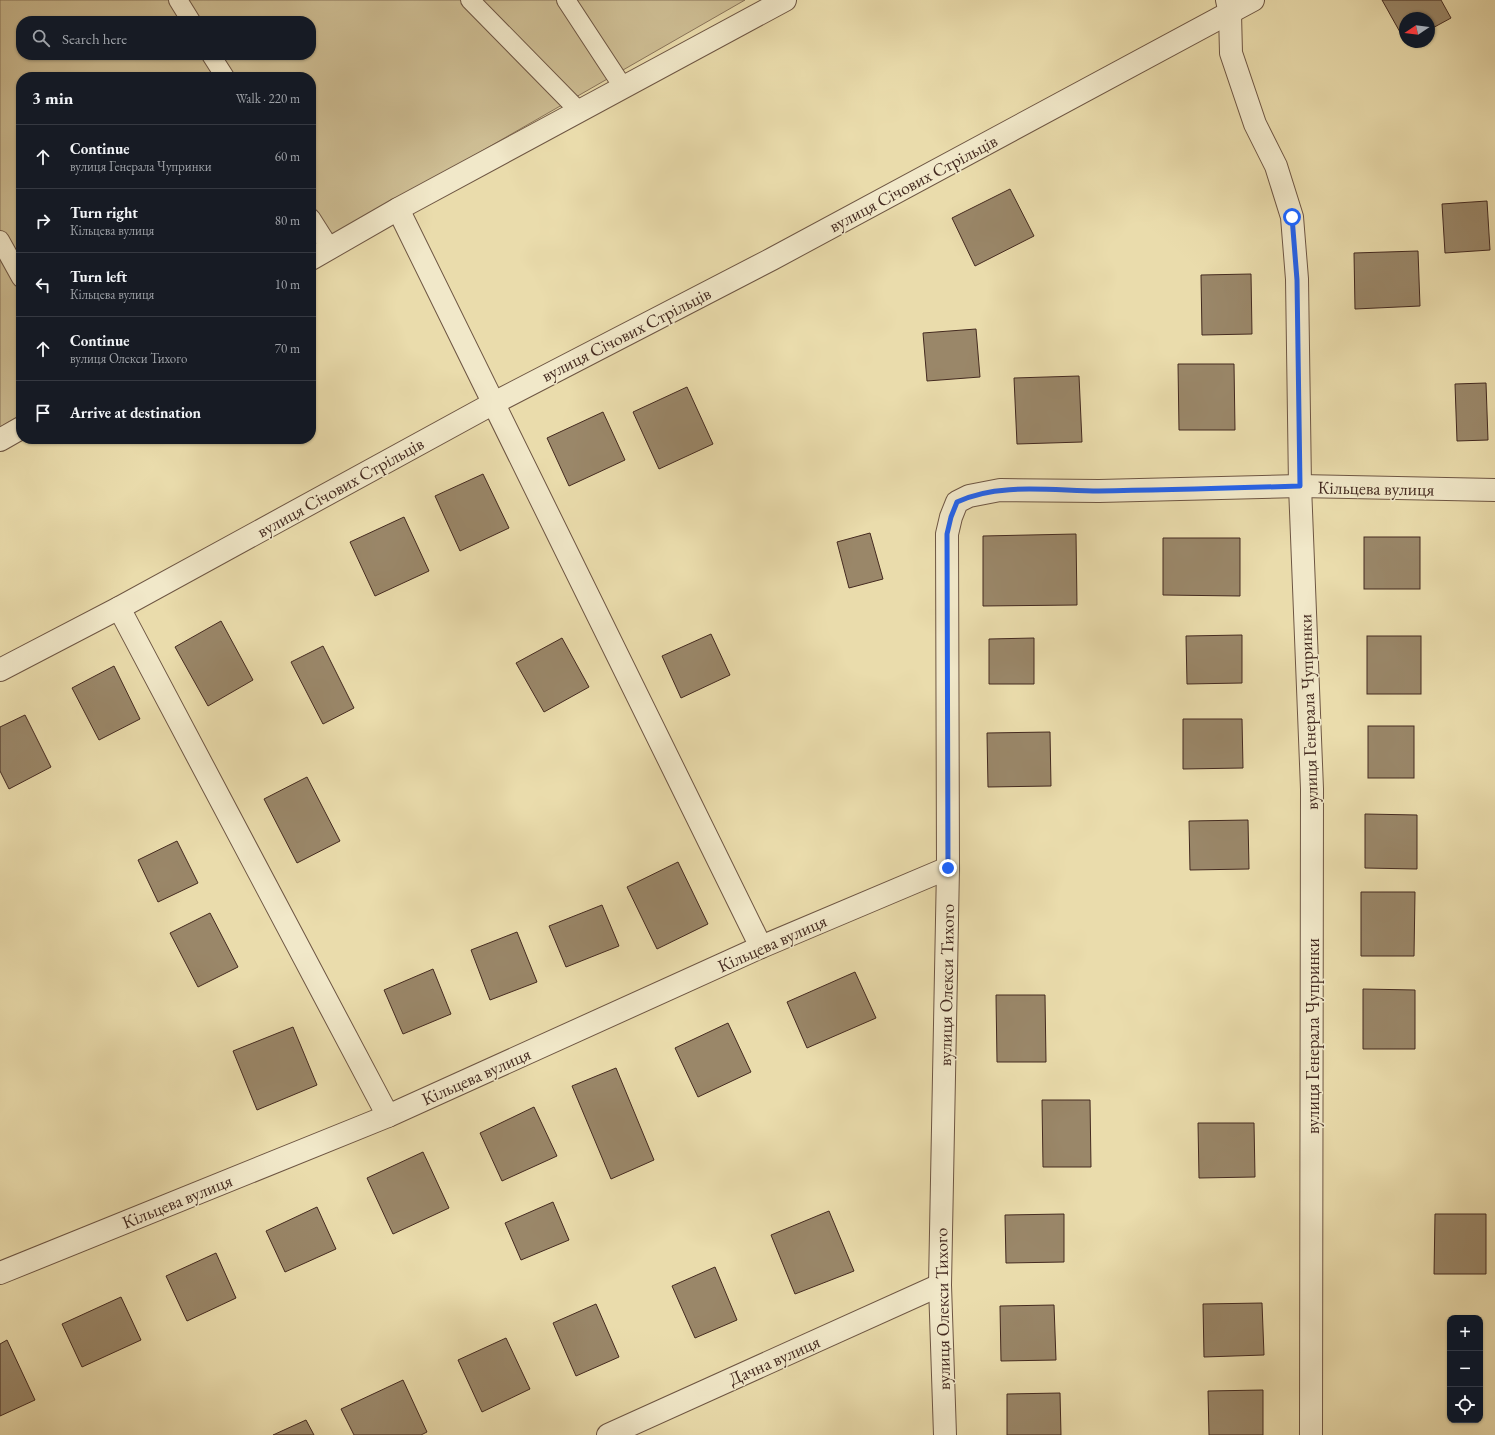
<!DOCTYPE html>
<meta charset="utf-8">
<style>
:root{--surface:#171b24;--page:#242831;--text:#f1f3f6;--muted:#9ea1a6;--line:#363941}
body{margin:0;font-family:"EB Garamond",serif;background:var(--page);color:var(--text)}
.controls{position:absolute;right:12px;bottom:12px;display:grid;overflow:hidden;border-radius:8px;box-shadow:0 1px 3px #0004}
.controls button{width:36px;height:36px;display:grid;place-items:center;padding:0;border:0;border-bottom:1px solid var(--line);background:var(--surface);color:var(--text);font:20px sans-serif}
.compass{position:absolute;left:1399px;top:12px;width:36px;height:36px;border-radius:50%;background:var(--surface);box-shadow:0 1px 3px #0004;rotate:257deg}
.stop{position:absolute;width:12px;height:12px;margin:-9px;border:3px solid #2563eb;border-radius:50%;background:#fff}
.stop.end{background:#2563eb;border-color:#fff;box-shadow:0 1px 4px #0008}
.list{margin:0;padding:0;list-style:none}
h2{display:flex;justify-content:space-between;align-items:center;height:52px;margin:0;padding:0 16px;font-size:17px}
h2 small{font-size:13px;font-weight:400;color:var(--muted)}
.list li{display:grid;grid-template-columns:26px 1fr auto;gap:12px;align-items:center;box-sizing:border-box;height:64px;padding:0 16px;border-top:1px solid var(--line)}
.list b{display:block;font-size:15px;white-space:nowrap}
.list p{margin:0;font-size:13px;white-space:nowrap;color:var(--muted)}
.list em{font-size:13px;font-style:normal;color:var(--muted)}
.icon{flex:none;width:22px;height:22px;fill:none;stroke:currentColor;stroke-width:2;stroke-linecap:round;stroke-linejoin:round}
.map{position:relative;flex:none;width:1495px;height:1435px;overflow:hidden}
.search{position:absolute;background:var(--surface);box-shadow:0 1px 3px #0004;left:16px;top:16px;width:300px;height:44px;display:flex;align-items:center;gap:10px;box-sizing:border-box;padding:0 14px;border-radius:16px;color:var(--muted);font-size:15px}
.panel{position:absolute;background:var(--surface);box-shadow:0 1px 3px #0004;left:16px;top:72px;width:300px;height:372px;border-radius:16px}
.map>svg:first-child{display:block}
.green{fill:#cebe94;stroke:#89745a;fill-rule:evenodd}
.building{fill:#9a8769;stroke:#442a20}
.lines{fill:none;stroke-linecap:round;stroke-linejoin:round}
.service-casing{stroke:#6e5643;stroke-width:20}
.minor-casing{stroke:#6e5643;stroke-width:24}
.service{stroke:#f1e8c9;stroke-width:18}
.minor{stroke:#f1e8c9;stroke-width:22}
.route{stroke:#2563eb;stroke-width:5}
.labels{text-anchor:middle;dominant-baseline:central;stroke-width:3;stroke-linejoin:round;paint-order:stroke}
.street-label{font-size:18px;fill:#442a20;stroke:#f1e8c9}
</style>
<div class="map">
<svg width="1495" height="1435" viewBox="0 0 1495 1435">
<rect width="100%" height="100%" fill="#eadcac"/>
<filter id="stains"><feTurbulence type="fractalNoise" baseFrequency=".005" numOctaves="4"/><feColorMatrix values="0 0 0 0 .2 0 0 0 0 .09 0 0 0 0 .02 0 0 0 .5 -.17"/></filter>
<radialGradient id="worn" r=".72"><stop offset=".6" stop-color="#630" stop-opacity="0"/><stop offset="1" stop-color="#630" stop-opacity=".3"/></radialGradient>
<!-- green -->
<path class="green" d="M0 0H745L311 249V77H21V415L0 427ZM21 21H311V55H21Z"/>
<!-- building -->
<g class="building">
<path d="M1382 0H1441L1451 18 1429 30V18H1405V41Z"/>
<path d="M1010 189 1034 236 975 266 952 218Z"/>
<path d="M1487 201 1490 250 1445 253 1442 204Z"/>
<path d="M1418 251 1420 306 1355 309 1354 253Z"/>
<path d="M1251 274 1252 334 1202 335 1201 275Z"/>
<path d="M976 329 980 377 927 381 923 333Z"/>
<path d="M1178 364H1234L1235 430H1179Z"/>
<path d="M1079 376 1082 442 1017 444 1014 378Z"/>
<path d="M1486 383 1488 440 1457 441 1455 384Z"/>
<path d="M687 387 713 444 659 469 633 412Z"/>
<path d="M603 412 625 460 569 486 547 438Z"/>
<path d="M483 474 509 528 460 551 435 496Z"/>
<path d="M404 517 429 571 375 596 350 542Z"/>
<path d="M870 533 883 579 849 588 837 542Z"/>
<path d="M1076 534 1077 605 983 606V536Z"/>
<rect x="1364" y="537" width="56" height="52"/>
<path d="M1163 538H1240V596L1163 595Z"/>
<path d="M221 621 253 680 208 706 175 647Z"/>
<path d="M711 634 730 675 681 698 662 656Z"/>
<path d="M1242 635V683L1187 684 1186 636Z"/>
<rect x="1367" y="636" width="54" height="58"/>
<path d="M562 638 589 687 544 712 516 663Z"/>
<path d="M1034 638V684H989V639Z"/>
<path d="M323 646 354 708 323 724 291 662Z"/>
<path d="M114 666 140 719 99 740 72 688Z"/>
<path d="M25 715 51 767 9 789 0 771V727Z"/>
<path d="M1183 719H1242L1243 768 1183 769Z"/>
<rect x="1368" y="726" width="46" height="52"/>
<path d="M1050 732 1051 786 988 787 987 733Z"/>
<path d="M307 777 340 841 297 863 264 799Z"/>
<path d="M1365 814 1417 815V869L1365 868Z"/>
<path d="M1248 820 1249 869 1190 870 1189 821Z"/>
<path d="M177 841 198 883 158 902 138 860Z"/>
<path d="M678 862 708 924 657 949 627 887Z"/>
<path d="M1361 892H1415L1414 956H1361Z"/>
<path d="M602 905 619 946 566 967 549 926Z"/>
<path d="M210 913 238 967 198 987 170 933Z"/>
<path d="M517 932 537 982 490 1000 471 950Z"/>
<path d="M433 969 451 1014 403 1034 384 990Z"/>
<path d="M855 972 876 1018 807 1048 787 1002Z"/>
<path d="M1363 989 1415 990V1049H1363Z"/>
<path d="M996 995H1045L1046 1062H997Z"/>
<path d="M728 1023 751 1072 698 1097 675 1048Z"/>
<path d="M293 1027 317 1085 257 1110 233 1051Z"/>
<path d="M616 1068 654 1160 611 1179 572 1086Z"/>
<path d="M1042 1100H1090L1091 1167H1043Z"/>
<path d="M534 1107 557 1156 502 1181 480 1133Z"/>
<path d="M1198 1123H1254L1255 1177 1199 1178Z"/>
<path d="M423 1152 449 1208 393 1234 367 1178Z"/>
<path d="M553 1202 569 1240 521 1260 505 1223Z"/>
<path d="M317 1207 336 1249 285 1272 266 1231Z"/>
<path d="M829 1211 854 1271 795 1294 771 1235Z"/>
<path d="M1064 1214V1262L1006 1263 1005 1215Z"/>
<path d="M1435 1214H1486V1274H1434Z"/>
<path d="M216 1253 236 1298 187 1321 166 1276Z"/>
<path d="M715 1267 737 1320 695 1338 672 1286Z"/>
<path d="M121 1297 141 1340 82 1367 62 1324Z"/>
<path d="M1262 1303 1264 1355 1204 1357 1203 1304Z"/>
<path d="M596 1304 619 1357 576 1376 553 1323Z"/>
<path d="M1054 1305 1056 1360 1001 1361 1000 1306Z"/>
<path d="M506 1338 530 1389 482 1412 458 1360Z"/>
<path d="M7 1340 35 1400 0 1416V1344Z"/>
<path d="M403 1380 427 1432 421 1435H354L341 1409Z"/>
<path d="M1263 1390V1435H1209L1208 1391Z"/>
<path d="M1060 1393 1061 1435H1007V1394Z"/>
<path d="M306 1420 314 1435H273Z"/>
</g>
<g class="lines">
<defs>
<g id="service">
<path d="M178 0 191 21"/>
<path d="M470 0 579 111"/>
<path d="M566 0 623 87"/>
<path d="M211 55 225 77"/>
<path d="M311 218 330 248"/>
<path d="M0 240 21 278"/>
</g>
<g id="minor">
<path d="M1227 0 1230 14 1231 53 1255 124 1276 166 1292 217 1297 279 1300 486 1312 789 1311 1435"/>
<path d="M398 209 761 947"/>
<path d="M311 259 398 209 785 0"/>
<path d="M0 440 21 428"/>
<path d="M119 608 388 1116"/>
<path d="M0 670 119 608 492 404 772 259 1253 0"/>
<path d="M0 1273 388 1116 761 947 948 868"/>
<path d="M608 1435 940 1285"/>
<path d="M945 1435 940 1285 948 868 947 534 951 517 957 502 969 496 1000 490 1099 491 1300 486 1495 490"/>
</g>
</defs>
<!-- service casing -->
<use href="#service" class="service-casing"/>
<!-- minor casing -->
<use href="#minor" class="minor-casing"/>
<!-- service -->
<use href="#service" class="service"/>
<!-- minor -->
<use href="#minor" class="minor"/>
</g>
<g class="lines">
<!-- route -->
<path class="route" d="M948 868 947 534 951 517 957 502C998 482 1054 491 1099 491 1166 490 1233 488 1300 486L1297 280 1292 217"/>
</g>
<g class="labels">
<!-- street labels -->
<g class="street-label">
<text transform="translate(913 183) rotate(-28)">вулиця Січових Стрільців</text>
<text transform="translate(626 334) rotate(-27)">вулиця Січових Стрільців</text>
<text transform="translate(340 487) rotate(-29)">вулиця Січових Стрільців</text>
<text transform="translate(1376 488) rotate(1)">Кільцева вулиця</text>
<text transform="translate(1308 712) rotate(-92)">вулиця Генерала Чупринки</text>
<text transform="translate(772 943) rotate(-24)">Кільцева вулиця</text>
<text transform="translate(946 985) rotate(-89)">вулиця Олекси Тихого</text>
<text transform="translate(1312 1036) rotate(-90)">вулиця Генерала Чупринки</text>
<text transform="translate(476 1076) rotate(-24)">Кільцева вулиця</text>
<text transform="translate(177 1201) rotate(-22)">Кільцева вулиця</text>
<text transform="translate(942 1309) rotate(-91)">вулиця Олекси Тихого</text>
<text transform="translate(774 1360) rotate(-24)">Дачна вулиця</text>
</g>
</g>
<rect width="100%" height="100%" filter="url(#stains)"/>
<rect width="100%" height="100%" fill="url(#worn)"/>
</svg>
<div class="controls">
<button>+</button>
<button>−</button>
<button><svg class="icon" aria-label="locate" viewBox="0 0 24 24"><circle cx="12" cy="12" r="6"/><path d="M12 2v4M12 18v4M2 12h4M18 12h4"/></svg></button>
</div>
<svg class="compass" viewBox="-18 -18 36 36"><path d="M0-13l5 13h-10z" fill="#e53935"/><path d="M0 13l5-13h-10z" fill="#9ea1a6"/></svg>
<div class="stop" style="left:1292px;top:217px"></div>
<div class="stop end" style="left:948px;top:868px"></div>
<div class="search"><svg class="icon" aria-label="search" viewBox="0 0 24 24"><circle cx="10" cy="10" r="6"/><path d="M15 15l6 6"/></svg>Search here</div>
<section class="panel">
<h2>3 min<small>Walk · 220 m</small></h2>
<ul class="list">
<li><svg class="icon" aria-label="ahead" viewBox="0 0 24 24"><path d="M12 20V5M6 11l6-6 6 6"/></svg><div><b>Continue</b><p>вулиця Генерала Чупринки</p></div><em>60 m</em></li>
<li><svg class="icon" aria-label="right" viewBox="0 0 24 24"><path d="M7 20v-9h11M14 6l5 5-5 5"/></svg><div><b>Turn right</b><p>Кільцева вулиця</p></div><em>80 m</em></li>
<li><svg class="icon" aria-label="left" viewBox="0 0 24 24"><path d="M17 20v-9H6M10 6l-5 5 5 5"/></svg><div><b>Turn left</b><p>Кільцева вулиця</p></div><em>10 m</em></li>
<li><svg class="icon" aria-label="ahead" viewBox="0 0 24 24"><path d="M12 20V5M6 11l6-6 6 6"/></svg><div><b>Continue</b><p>вулиця Олекси Тихого</p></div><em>70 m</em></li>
<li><svg class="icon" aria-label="arrive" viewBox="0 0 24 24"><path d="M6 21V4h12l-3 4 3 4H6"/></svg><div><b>Arrive at destination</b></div></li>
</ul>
</section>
</div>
